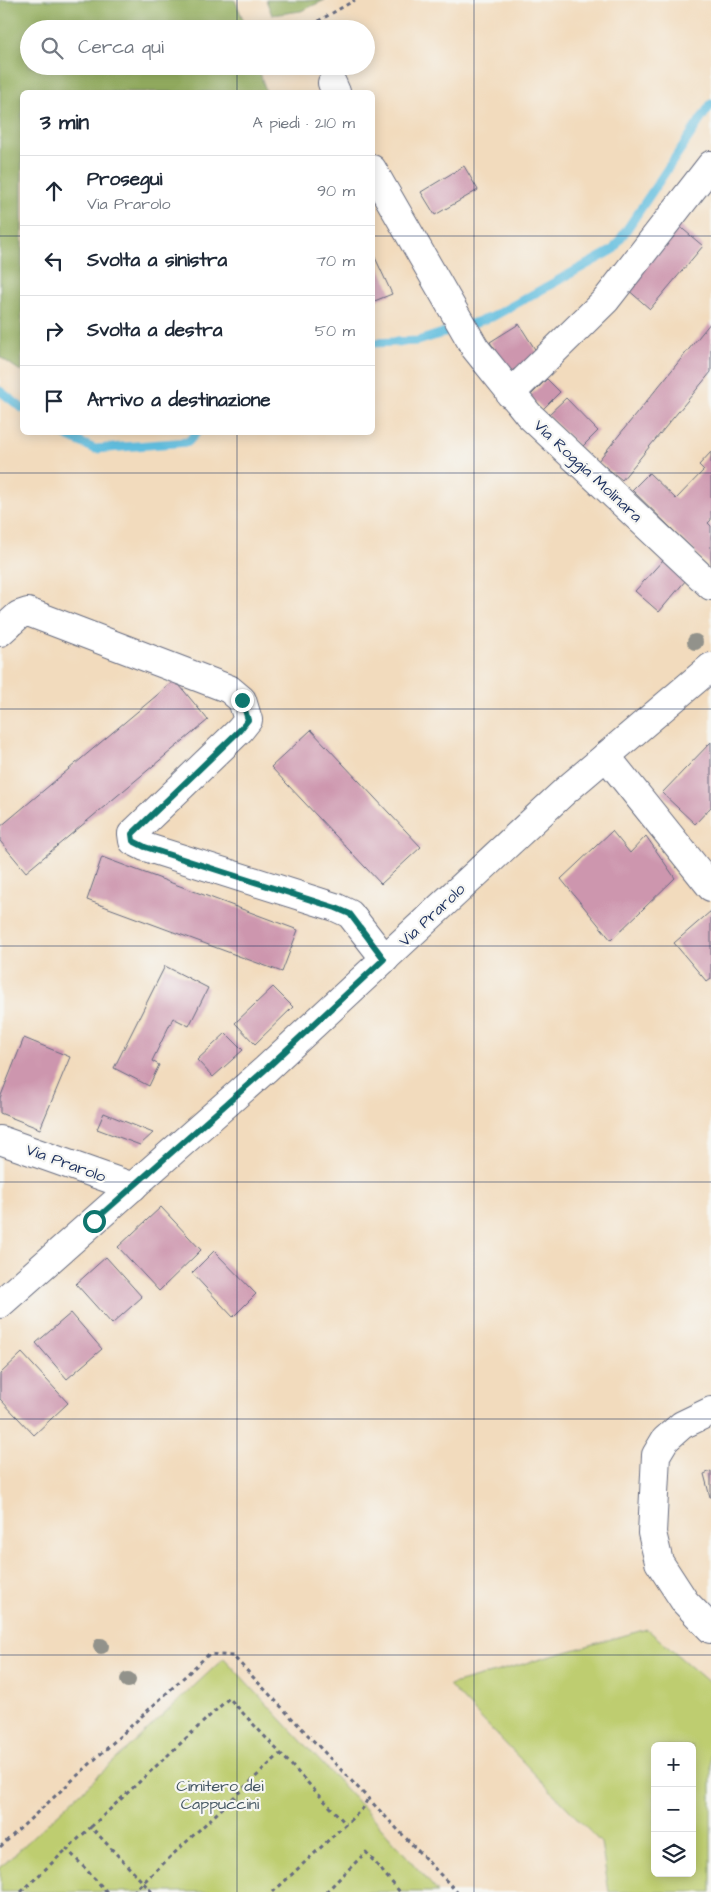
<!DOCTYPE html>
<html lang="it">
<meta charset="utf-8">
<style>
:root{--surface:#fff;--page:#f2f2f3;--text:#1f2937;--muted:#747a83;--line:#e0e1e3}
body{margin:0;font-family:"Architects Daughter",sans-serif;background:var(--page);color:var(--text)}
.controls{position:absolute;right:15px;bottom:15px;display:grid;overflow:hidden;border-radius:8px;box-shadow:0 2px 12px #0003}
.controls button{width:45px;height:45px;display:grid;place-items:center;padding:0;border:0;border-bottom:1px solid var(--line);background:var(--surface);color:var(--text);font:25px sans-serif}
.stop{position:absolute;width:15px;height:15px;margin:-11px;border:4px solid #0f766e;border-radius:50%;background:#fff}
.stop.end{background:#0f766e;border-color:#fff;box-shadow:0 1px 5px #0008}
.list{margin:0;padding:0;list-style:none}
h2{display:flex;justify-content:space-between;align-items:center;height:65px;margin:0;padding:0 20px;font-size:21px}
h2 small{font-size:16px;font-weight:400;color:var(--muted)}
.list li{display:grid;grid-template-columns:32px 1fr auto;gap:15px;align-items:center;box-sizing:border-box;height:70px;padding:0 20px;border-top:1px solid var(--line)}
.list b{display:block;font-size:19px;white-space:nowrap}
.list p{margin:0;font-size:16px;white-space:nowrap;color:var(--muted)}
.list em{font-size:16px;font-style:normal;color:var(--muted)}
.icon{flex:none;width:28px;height:28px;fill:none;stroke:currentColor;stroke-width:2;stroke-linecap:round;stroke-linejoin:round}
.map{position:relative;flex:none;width:711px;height:1892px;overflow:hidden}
.search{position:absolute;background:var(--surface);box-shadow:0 2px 12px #0003;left:20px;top:20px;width:355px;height:55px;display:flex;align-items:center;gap:12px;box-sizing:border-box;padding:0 18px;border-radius:28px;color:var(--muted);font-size:19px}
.panel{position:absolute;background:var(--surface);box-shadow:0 2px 12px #0003;left:20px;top:90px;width:355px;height:345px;border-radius:8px}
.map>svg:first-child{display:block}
.green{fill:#becd6f;stroke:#6c7e66;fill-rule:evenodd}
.forest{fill:#96b062;stroke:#587060}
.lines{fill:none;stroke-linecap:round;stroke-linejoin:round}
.stream{stroke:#60bdde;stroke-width:9}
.building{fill:#cd96ae}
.minor-casing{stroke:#666b7f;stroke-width:30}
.path{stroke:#666b7f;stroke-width:3;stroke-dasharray:4 4;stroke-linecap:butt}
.minor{stroke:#fff;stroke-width:28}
.tree{fill:#92928b}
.route{stroke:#0f766e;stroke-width:6}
.grid{fill:none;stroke:#1b2f5e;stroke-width:1;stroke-opacity:0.55}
.labels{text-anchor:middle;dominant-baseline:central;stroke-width:4.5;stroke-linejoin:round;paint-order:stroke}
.street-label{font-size:16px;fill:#1b2f5e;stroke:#f6f6f2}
.park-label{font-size:16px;fill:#445662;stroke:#f6f6f2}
</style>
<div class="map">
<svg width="711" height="1892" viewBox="0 0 711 1892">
<rect width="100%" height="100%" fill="#f6f6f2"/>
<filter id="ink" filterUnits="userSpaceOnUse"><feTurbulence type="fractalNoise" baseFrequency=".02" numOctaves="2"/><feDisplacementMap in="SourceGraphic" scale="10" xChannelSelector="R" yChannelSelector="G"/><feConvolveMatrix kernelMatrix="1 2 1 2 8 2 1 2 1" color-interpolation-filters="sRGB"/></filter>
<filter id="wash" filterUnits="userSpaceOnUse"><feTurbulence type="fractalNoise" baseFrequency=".0096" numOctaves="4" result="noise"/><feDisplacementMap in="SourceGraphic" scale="20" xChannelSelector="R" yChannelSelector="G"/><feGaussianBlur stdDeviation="1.12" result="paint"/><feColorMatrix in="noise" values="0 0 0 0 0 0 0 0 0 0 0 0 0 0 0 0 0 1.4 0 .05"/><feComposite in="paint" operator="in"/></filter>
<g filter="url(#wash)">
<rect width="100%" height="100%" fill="#f2dbbd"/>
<!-- green -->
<g class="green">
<path d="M647 1629 711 1684V1892H609L601 1843 449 1685ZM655 1746H692V1873H655Z"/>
<path d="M224 1658 372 1817 438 1892H0V1868Z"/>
</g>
<!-- forest -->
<g class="forest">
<path d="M0 0H235L247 29H29V66H258L266 92H22V372L0 357Z"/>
<path d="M266 0H325L301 11 272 15Z"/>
</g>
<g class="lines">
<!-- stream -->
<g class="stream">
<path d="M372 343 418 341 492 317 613 250 711 104"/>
<path d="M0 391 22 408"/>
<path d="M58 432 95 449 188 442 197 432"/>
</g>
</g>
<g id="blocks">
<!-- building -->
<g class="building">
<path d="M464 166 478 190 435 215 421 192Z"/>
<path d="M678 225 703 246 650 309 626 288Z"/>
<path d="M372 251 392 294 372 302Z"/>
<path d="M711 322V372L622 480 598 461Z"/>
<path d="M519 324 538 354 510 372 490 342Z"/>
<path d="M547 379 560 392 543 409 530 396Z"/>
<path d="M566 398 598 431 581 448 548 415Z"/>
<path d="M711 452V520L708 523 711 526V567L632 490 649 473 676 499 704 470 699 465Z"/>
<path d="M663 560 686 580 659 612 635 591Z"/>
<path d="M175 680 208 720 26 872 0 841V827Z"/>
<path d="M311 730 421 847 381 884 271 767Z"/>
<path d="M711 742V807L695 824 662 793Z"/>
<path d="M612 831 630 853 646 836 675 878 611 940 561 879Z"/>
<path d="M102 857 298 930 282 972 87 900Z"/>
<path d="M711 911V979L707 982 674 943Z"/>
<path d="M165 966 208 988 189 1026 173 1018 152 1061 159 1065 149 1086 114 1068Z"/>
<path d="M273 987 293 1007 255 1044 235 1023Z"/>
<path d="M226 1033 243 1050 213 1077 197 1060Z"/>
<path d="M24 1038 70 1057 40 1129 0 1113V1098Z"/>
<path d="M104 1113 153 1133 140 1145 97 1129Z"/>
<path d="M161 1207 201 1250 159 1291 118 1247Z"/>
<path d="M214 1251 256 1294 233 1317 192 1273Z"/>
<path d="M106 1257 142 1297 112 1324 76 1284Z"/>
<path d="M71 1313 102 1349 67 1379 36 1343Z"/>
<path d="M22 1353 68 1403 34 1435 0 1399V1374Z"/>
<path d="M711 1471V1497H710L704 1474Z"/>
</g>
</g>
</g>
<g filter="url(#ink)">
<use href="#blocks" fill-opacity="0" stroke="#666b7f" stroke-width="1"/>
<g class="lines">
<defs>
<g id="minor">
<path d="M332 83 336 92"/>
<path d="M372 169 475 348 529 415 711 586"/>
<path d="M510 394 606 300 711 165"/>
<path d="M0 632 19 615 28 612 229 689 242 700 248 720 240 730 132 834 133 841 145 847 335 907 350 914 385 959"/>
<path d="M606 756 711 887"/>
<path d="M0 1140 133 1187"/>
<path d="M0 1304 266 1069 565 791 711 667"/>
<path d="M711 1411 682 1425 665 1440 656 1455 652 1533 659 1562 685 1602 711 1629"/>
</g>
</defs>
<!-- minor casing -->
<use href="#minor" class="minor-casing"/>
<!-- path -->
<g class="path">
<path d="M315 29 320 20 355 0"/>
<path d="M91 1827 229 1698 346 1824"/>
<path d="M0 1847 209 1654 233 1656 457 1892"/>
<path d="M21 1892 67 1849"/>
<path d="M107 1892 67 1849 91 1827 152 1892"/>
<path d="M133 1892 280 1754"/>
<path d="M273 1892 363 1808 368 1798"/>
<path d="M326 1892 366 1852 400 1892"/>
</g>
<!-- minor -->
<use href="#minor" class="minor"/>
</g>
<!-- trees -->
<g class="tree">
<circle cx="695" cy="642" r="8"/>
<circle cx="101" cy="1646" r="8"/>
<circle cx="128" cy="1680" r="8"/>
</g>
</g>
<g class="lines" filter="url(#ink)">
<!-- route -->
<path class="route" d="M94 1221 266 1069 384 959 350 914 336 908 145 847 133 841 132 834 240 730 248 720 242 700"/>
</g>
<!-- grid -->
<path class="grid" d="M237 0V29M474 0V1892M237 66V92M0 236H22M372 236H711M237 432V1892M0 473H711M0 709H711M0 946H711M0 1182H711M0 1419H711M0 1655H711"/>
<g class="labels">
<!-- street labels -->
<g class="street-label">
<text transform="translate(588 471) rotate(43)">Via Roggia Molinara</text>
<text transform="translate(432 915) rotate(-43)">Via Prarolo</text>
<text transform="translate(66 1163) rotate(20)">Via Prarolo</text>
</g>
<!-- park labels -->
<g class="park-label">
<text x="220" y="1786">Cimitero dei<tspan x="220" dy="18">Cappuccini</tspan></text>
</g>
</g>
</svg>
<div class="controls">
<button>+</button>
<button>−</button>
<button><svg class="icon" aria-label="layers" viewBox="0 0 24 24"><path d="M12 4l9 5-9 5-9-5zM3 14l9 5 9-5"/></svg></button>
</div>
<div class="stop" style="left:94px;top:1221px"></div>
<div class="stop end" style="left:242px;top:700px"></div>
<div class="search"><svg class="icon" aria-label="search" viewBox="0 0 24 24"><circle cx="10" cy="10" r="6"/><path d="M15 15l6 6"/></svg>Cerca qui</div>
<section class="panel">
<h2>3 min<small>A piedi · 210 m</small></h2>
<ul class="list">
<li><svg class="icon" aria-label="ahead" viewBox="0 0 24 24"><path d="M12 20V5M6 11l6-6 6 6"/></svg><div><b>Prosegui</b><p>Via Prarolo</p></div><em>90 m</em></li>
<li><svg class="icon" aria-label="left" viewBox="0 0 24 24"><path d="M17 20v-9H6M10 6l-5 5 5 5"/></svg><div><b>Svolta a sinistra</b></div><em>70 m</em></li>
<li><svg class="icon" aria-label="right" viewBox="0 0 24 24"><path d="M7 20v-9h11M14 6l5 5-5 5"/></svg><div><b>Svolta a destra</b></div><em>50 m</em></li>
<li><svg class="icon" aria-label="arrive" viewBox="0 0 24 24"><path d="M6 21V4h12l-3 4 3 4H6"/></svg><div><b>Arrivo a destinazione</b></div></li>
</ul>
</section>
</div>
